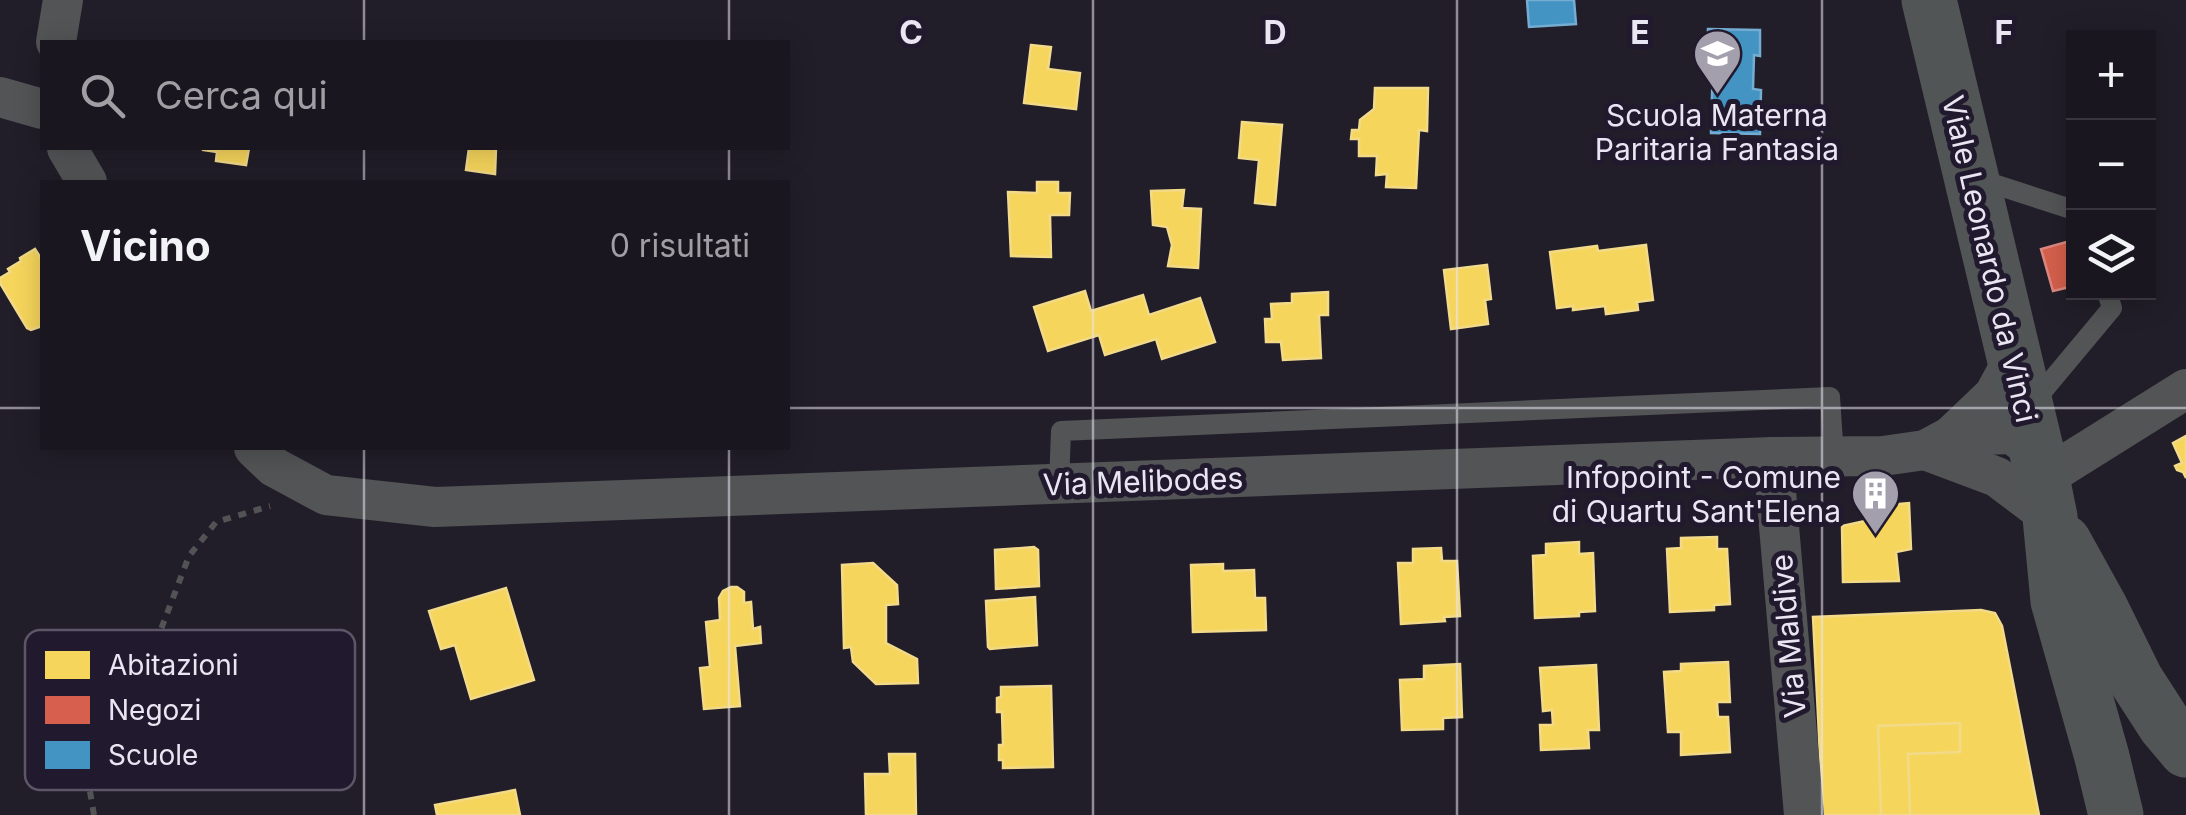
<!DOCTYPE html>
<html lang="it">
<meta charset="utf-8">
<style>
:root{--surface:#1a161f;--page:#27232c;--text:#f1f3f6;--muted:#9f9fa4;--line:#38353d}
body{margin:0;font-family:Inter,sans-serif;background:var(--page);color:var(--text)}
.controls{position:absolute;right:30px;top:30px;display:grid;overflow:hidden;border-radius:0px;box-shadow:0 5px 25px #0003}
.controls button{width:90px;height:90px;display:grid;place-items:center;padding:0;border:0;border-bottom:2px solid var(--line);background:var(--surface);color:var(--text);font:50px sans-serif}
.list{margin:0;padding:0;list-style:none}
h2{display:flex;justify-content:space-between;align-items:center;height:130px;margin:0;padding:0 40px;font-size:42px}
h2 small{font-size:32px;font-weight:400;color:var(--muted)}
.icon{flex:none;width:55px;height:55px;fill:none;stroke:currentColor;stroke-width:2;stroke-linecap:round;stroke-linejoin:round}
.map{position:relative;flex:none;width:2186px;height:815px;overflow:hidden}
.search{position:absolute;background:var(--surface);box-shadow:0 5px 25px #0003;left:40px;top:40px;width:750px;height:110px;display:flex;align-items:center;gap:25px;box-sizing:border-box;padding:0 35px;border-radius:0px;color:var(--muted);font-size:38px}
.panel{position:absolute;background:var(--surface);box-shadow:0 5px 25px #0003;left:40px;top:180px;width:750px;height:270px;border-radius:0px}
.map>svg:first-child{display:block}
.homes{fill:#f6d55c;stroke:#f2da89;stroke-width:2.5}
.shops{fill:#d6604d;stroke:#dc887f;stroke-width:2.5}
.schools{fill:#4393c3;stroke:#75acd1;stroke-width:2.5}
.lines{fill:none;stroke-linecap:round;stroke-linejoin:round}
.path{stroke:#525355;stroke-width:6;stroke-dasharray:8 8;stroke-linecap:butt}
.service{stroke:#525456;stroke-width:20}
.minor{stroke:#525456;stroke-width:40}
.secondary{stroke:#515556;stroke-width:55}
.grid{fill:none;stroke:#eae5f3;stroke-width:2.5;stroke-opacity:0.55}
.labels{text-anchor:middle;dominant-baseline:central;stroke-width:10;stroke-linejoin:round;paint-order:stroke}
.poi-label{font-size:30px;fill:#eae5f3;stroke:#21192d}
.street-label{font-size:30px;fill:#eae5f3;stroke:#21192d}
.key{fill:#21192d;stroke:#5d5668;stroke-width:2.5}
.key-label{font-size:28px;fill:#eae5f3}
.grid-label{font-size:32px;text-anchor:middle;font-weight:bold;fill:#eae5f3;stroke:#21192d;stroke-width:10;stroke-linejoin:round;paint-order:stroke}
</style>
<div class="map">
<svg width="2186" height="815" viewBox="0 0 2186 815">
<rect width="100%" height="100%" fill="#221e29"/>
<!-- homes -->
<g class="homes">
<path d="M1031 45 1051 47 1048 69 1080 73 1076 109 1024 103Z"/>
<path d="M1375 88H1428L1427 131 1419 130 1416 188 1386 187 1387 174 1376 175 1377 156H1359V139H1351L1352 130H1359L1360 120 1374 109Z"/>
<path d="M1242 122 1282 125 1275 205 1255 203 1259 160 1239 158Z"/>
<path d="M203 148H249L246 165 216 161 217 152 203 150Z"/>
<path d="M469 148H496L495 174 466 170Z"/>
<path d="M1037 182H1058V193H1070L1069 215H1050L1051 257 1011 256 1008 192 1037 193Z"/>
<path d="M1184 190 1182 208 1201 209 1198 268 1168 266 1172 245 1167 227 1153 225 1151 191Z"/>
<path d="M1646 245 1653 300 1637 302 1638 310 1606 314 1605 306 1573 310V306L1557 308 1550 252 1597 246 1598 251Z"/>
<path d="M35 249 42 260V326L31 330 27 328 0 283V278L10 272 8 269 21 261 20 258Z"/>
<path d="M1487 265 1491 299 1485 300 1488 324 1451 329 1444 270Z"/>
<path d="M1085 291 1091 311 1143 295 1149 315 1200 298 1215 342 1162 359 1156 339 1105 355 1099 335 1048 351 1034 307Z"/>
<path d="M1328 292V315H1319L1321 358 1283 360 1281 342H1266L1265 319H1272L1271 304 1292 303V294Z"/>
<path d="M2186 436V478L2183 472 2177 470 2175 466 2182 463 2173 443Z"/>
<path d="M1909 503 1911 549 1896 552 1899 581 1843 582 1842 526 1865 521V507Z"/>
<path d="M1717 537V549H1727L1730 604 1714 605V610L1670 612 1667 549 1681 548V538Z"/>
<path d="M1579 542V554L1593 553 1595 611 1579 612V616L1535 618 1533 556 1546 555V544Z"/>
<path d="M1034 547 1038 550 1039 586 996 589 995 550Z"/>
<path d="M1441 548 1442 561H1457L1460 616 1444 617 1445 621 1401 624 1398 563H1413V549Z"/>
<path d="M873 563 897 585 898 604 886 605V643L917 659 918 683 876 684 853 662 851 647 844 648 842 565Z"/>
<path d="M1223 564V571L1254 570 1255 598H1265L1266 630 1193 632 1191 565Z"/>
<path d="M731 587H737L744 592V603L751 602 753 629 760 627 761 643 735 646 740 706 704 709 700 668 710 667 706 622 720 620 719 598 723 591Z"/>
<path d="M506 588 534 680 471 699 455 645 441 649 429 611Z"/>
<path d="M1035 597 1037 645 990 649 988 647 986 601Z"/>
<path d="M1981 610 1995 613 2002 626 2039 815H1823L1813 617Z"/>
<path d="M1728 662 1730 702H1717L1718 717H1728L1730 752 1681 755V732H1668L1664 672 1681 671V664Z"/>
<path d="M1460 664 1462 717 1443 718V729L1402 730 1400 680 1424 679V666Z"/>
<path d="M1596 665 1599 730H1588L1589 748 1541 750 1540 725H1553L1552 710 1543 711 1540 668Z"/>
<path d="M1051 686 1053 767 1003 768V760H999V745H1003L1002 712H997V698L1001 697V687Z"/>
<path d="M1960 723V752L1908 754 1910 815H1881L1878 726Z"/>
<path d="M889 754H915L916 815H866L865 774H890Z"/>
<path d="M515 790 520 815H437L435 805Z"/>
</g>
<!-- shops -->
<path class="shops" d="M2074 240V286L2053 291 2041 249Z"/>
<!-- schools -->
<g class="schools">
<path d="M1527 0H1574L1576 24 1529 27Z"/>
<path d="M1708 29 1760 30V56L1754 55 1753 89 1761 90 1760 134 1711 133 1713 59 1707 58Z"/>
</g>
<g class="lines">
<!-- path -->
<path class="path" d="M94 815 88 780 96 728 155 645 189 556 216 522 270 506"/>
<!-- service -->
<g class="service">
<path d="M1975 178 2074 210"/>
<path d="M2031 405 2112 308 2107 292"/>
<path d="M1059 484 1061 431 1830 397 1834 457"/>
</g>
<!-- minor -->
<g class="minor">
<path d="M56 42 63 0"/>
<path d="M0 97 42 109"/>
<path d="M67 148 87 182"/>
<path d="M1951 436 1994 395 2014 358"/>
<path d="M254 448 274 467 326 495 435 507 1773 457 1883 456 1925 450 1951 436 2012 434 2037 453"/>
<path d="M1925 450 1997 477 2050 517"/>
<path d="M1773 457 1804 815"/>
<path d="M2042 479 2186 389"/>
</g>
<!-- secondary -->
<g class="secondary">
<path d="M1929 0 2037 453 2050 517 2058 601 2102 757 2116 815"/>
<path d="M2064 542 2100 607 2136 680 2165 725 2186 750"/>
</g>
</g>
<!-- grid -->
<path class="grid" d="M364 0V42M729 0V42M1093 0V815M1457 0V815M1822 0V815M364 148V182M729 148V182M0 408H42M788 408H2186M364 448V815M729 448V815"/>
<!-- icons -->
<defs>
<symbol id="school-pin" viewBox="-11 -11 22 30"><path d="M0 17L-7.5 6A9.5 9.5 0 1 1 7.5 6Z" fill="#a49fac" stroke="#21192d"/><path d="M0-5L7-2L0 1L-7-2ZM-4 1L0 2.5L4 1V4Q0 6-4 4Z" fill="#fff"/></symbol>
<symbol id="building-pin" viewBox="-11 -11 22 30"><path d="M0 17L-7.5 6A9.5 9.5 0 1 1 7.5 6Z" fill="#a49fac" stroke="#21192d"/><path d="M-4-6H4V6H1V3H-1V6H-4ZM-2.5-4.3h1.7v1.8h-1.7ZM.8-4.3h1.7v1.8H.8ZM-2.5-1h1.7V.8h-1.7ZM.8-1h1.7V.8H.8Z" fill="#fff"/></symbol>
</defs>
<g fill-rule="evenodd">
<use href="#school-pin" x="1690" y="26" width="55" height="75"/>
<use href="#building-pin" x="1848" y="466" width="55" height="75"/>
</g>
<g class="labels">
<!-- poi labels -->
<g class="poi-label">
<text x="1717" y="115">Scuola Materna<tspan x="1717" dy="34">Paritaria Fantasia</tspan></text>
<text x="1841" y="477" text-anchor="end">Infopoint - Comune<tspan x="1841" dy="34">di Quartu Sant'Elena</tspan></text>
</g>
<!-- street labels -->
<g class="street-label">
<text transform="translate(1990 259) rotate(77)">Viale Leonardo da Vinci</text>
<text transform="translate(1143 481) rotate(-2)">Via Melibodes</text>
<text transform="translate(1788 636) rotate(-95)">Via Maldive</text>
</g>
</g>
<!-- legend -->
<rect x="25" y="630" width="330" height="160" rx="15" class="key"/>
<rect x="45" y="651" width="45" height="28" fill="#f6d55c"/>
<rect x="45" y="696" width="45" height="28" fill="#d6604d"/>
<rect x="45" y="741" width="45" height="28" fill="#4393c3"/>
<g class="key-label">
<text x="108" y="675">Abitazioni</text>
<text x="108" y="720">Negozi</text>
<text x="108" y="765">Scuole</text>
</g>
<g class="grid-label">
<text x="911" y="44">C</text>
<text x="1275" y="44">D</text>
<text x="1640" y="44">E</text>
<text x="2004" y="44">F</text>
</g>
</svg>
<div class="controls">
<button>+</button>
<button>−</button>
<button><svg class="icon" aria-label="layers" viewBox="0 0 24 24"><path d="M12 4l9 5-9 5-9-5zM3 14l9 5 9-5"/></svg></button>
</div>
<div class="search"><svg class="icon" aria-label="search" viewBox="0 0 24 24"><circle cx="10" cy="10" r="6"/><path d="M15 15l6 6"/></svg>Cerca qui</div>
<section class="panel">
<h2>Vicino<small>0 risultati</small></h2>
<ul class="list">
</ul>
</section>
</div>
